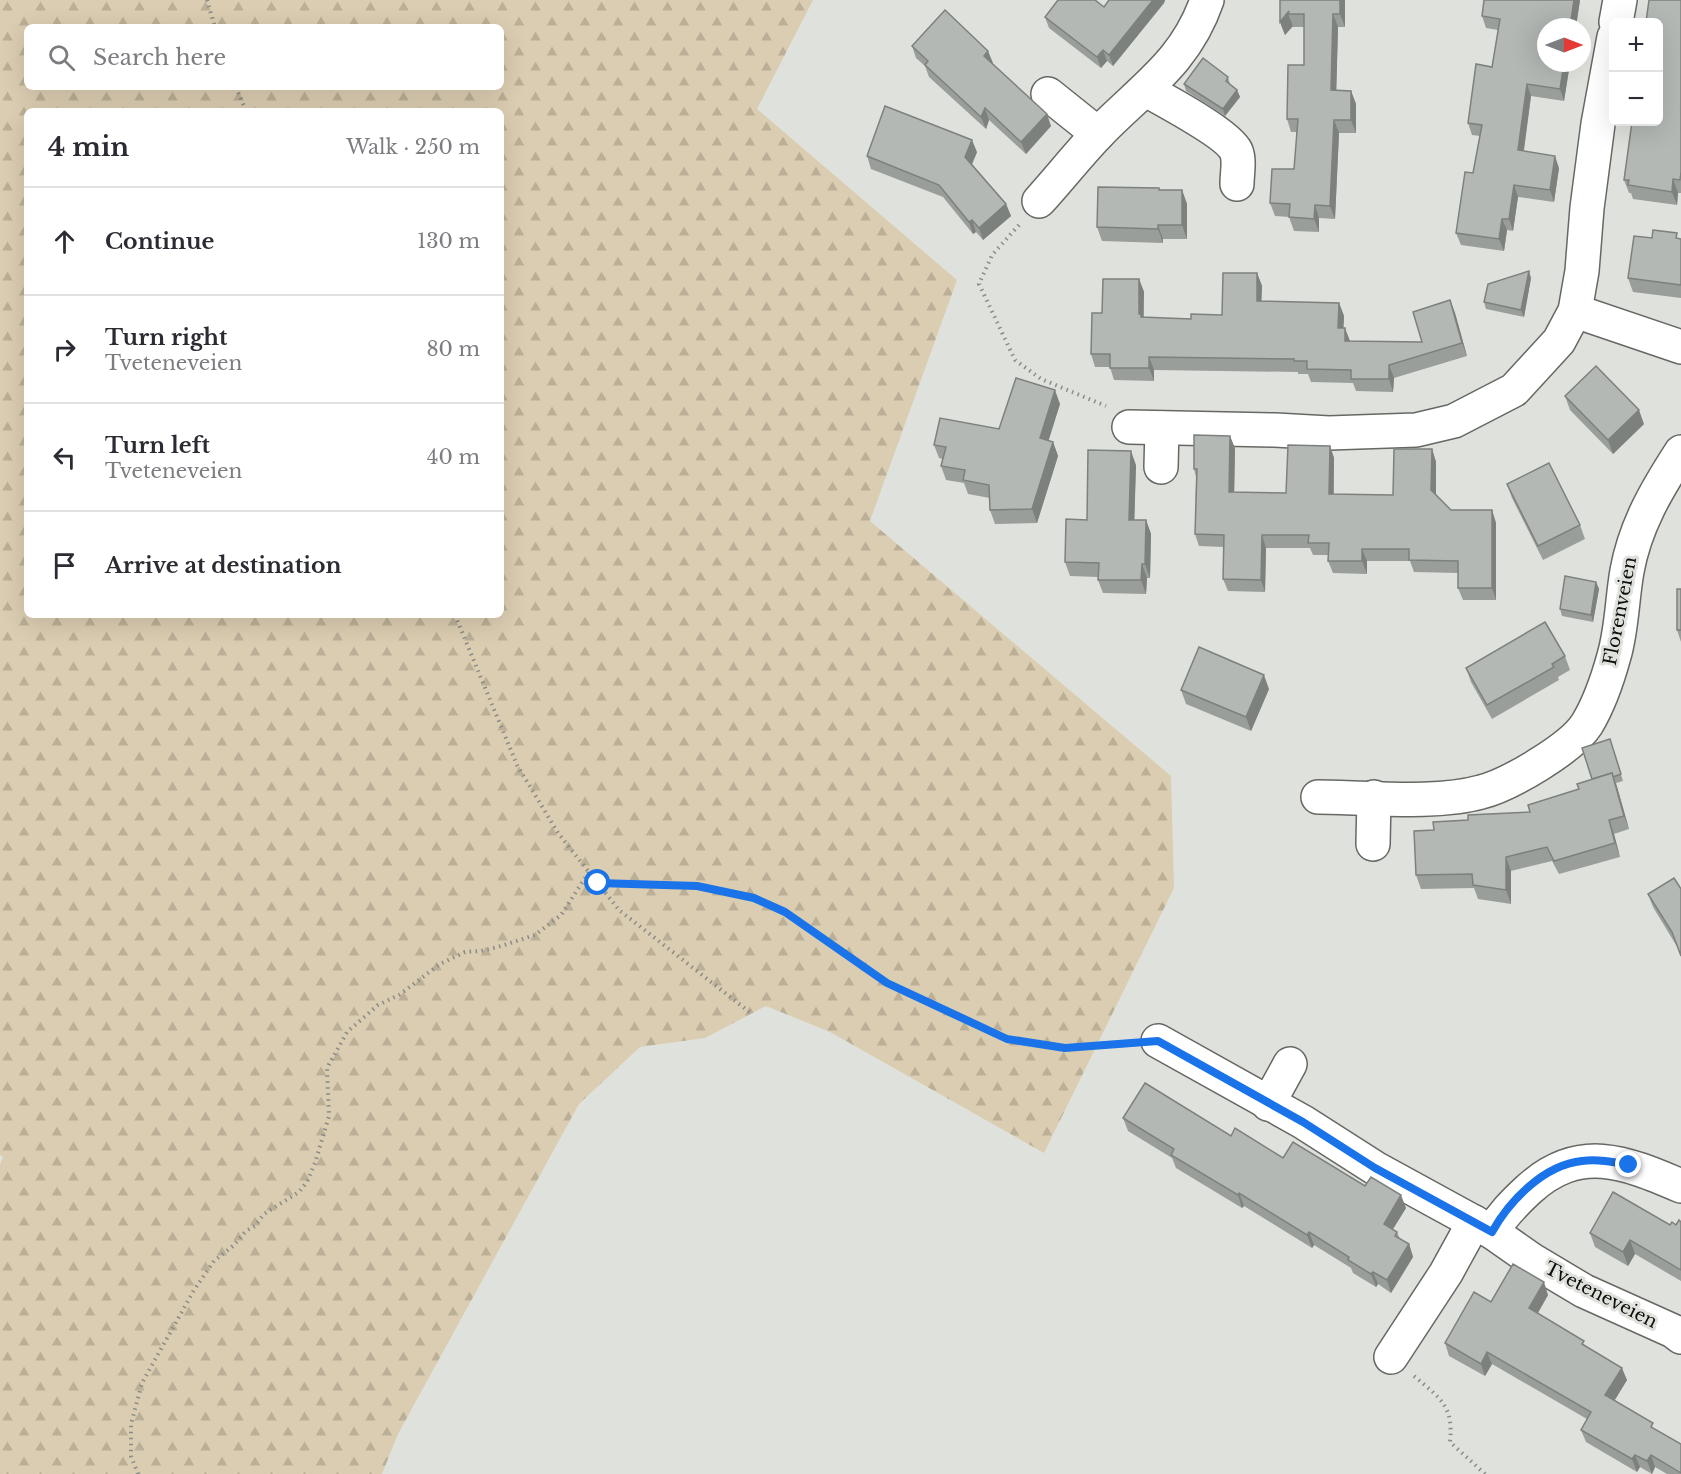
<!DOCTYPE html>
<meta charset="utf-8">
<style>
:root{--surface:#fff;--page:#f2f2f3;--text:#2b2b33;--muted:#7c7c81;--line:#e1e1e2}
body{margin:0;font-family:"Libre Baskerville",serif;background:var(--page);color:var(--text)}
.controls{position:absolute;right:18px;top:18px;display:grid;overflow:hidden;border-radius:9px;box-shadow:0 6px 24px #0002}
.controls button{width:54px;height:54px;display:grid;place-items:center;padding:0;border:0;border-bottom:2px solid var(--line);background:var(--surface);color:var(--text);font:30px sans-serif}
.compass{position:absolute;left:1537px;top:18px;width:54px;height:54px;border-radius:50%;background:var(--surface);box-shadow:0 6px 24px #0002;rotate:90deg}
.stop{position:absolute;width:18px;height:18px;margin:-14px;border:4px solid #1a73e8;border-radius:50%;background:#fff}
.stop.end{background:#1a73e8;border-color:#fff;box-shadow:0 2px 6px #0008}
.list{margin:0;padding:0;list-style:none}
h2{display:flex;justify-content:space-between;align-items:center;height:78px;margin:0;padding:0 24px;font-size:26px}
h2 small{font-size:20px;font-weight:400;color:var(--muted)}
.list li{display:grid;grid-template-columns:39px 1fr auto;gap:18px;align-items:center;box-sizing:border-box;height:108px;padding:0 24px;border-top:2px solid var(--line)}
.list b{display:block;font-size:22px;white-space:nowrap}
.list p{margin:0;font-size:20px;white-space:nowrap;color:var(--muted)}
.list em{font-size:20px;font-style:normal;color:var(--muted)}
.icon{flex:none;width:33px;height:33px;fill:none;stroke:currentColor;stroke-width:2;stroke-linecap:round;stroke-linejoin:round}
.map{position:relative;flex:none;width:1681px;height:1474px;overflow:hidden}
.search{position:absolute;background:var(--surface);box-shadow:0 6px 24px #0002;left:24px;top:24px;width:480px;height:66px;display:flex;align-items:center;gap:15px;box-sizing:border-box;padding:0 21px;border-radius:9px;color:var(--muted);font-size:22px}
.panel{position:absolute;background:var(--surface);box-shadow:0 6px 24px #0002;left:24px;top:108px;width:480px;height:510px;border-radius:9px}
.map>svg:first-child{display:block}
.forest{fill:url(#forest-firs);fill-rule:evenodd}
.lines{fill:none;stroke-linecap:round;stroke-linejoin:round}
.minor-casing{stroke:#666863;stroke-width:36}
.path{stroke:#8a8c88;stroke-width:4;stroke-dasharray:1.5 4.5;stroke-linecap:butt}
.minor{stroke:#fff;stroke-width:33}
.wall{fill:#9a9e9b}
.shaded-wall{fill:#7d817e}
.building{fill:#b3b8b4;stroke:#7d817e;stroke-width:1.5}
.route{stroke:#1a73e8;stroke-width:8}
.labels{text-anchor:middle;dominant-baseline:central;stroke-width:6;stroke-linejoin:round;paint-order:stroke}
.street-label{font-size:18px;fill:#0d0e0c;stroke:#dfe2dc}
</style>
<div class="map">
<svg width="1681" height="1474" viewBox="0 0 1681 1474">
<defs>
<pattern id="forest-firs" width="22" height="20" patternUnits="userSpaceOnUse" patternTransform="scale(1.5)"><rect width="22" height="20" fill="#dbcdb1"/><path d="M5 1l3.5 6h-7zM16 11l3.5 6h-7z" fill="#bbaf97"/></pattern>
</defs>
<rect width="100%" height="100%" fill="#dfe2dc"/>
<!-- forest -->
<path class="forest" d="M0 0H813L757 109 957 280 870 521 1171 776 1174 888 1044 1153 830 1032 766 1006 705 1038 640 1047 579 1104 398 1434 382 1474H0V1165L3 1157 0 1155ZM27 27H501V87H27ZM27 111H501V615H27Z"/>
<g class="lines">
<defs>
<g id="minor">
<path d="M1616 22 1620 0"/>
<path d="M1146 90C1164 100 1228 134 1236 151 1240 160 1237 174 1237 184"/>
<path d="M1048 94 1098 134"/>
<path d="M1039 201C1059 179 1077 156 1097 135 1141 89 1185 64 1207 0"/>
<path d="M1575 311 1681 347"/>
<path d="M1129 427 1275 430 1329 433 1416 430 1454 421 1514 390 1559 341 1575 311 1582 271 1587 208 1598 124 1614 37"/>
<path d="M1161 467 1162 428"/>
<path d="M1318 797C1367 797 1435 805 1481 792 1509 785 1572 748 1587 724 1599 704 1608 678 1614 656 1622 629 1622 599 1627 571 1635 526 1657 489 1681 452"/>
<path d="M1373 844 1374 797"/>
<path d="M1158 1041 1303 1122 1375 1168 1492 1232 1532 1260 1584 1291 1673 1331 1681 1337"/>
<path d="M1268 1104 1290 1064"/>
<path d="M1492 1232C1502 1215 1514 1203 1528 1190 1579 1143 1625 1162 1681 1186"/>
<path d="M1391 1357 1446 1273 1474 1222"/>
</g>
</defs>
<!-- minor casing -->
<use href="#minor" class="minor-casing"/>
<!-- path -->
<g class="path">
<path d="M207 0 215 27"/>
<path d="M236 87 246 111"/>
<path d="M1019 225 992 255 979 284 1015 360 1041 379 1106 406"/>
<path d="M455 615 517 765 558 833 619 910 752 1014"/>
<path d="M598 883 697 886 754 898 785 912 887 983 1007 1039 1065 1048 1128 1045"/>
<path d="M1414 1376C1440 1398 1454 1406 1450 1442L1485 1474"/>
<path d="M138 1474 131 1456V1424L142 1383 194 1290 214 1261 233 1246 246 1231 255 1226 264 1214 299 1192 307 1182 315 1163 329 1116 327 1068 347 1032 378 1005 399 995 440 964 465 952 481 951 498 947 535 935 561 915 589 872"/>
</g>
<!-- minor -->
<use href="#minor" class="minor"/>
</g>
<!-- wall -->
<g class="wall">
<path d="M1109 0H1165L1164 3 1113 66 1107 61 1101 68 1049 28 1045 17 1104 7Z"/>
<path d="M1280 0H1345V27H1338L1336 91H1351L1356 104V133H1339L1335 219 1319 218V232L1294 231 1289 217 1275 216 1270 203 1294 169 1297 132H1291L1287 119 1304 65V27H1293V26L1285 35 1280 22Z"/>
<path d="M1484 0H1580L1564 101 1531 96 1524 151 1559 168 1554 202 1518 197 1513 231 1507 230 1504 251 1461 245 1456 233 1473 173 1480 136 1472 135 1468 123 1492 67 1498 30 1486 28 1482 16Z"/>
<path d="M1681 0V193H1678L1677 205 1633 199 1631 193H1629L1624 180Z"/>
<path d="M912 46 993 63 992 64 1051 126 1026 154 989 120 986 129 929 77 925 66 916 58Z"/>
<path d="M1228 77 1230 84 1237 90 1240 97 1225 116 1186 91 1184 84Z"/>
<path d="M977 152 972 164 1006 204 1011 216 983 240 976 232 973 234 943 197 871 169 867 156Z"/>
<path d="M1160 190H1182L1187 204V239H1163V243L1102 241 1097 227Z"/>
<path d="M1652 238 1681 239V298L1633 292 1628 278Z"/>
<path d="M1257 273 1262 286 1261 301 1339 303 1344 316 1343 328 1350 341 1422 342 1450 300 1455 313 1467 356 1394 378 1393 392 1356 391 1353 383 1311 382 1308 374H1298V372L1154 370V381L1114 380 1110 367H1095L1091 354 1102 313 1139 279 1144 292V317L1191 319 1222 315Z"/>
<path d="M1531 278 1524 317 1486 309 1484 302Z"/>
<path d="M1565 396 1644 424 1613 454 1570 410Z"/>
<path d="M1060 404 1048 441 1053 442 1058 456 1037 523 995 524 990 510V498L968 494 964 483 946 480 941 466 943 459 939 458 934 445 999 429Z"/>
<path d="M1330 446 1334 458V494L1393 495 1432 449 1436 462V494L1451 510H1492L1496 523V600H1463L1458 588V573L1414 572 1410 561H1367V574L1333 573 1328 561V555H1313L1310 548H1266L1265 592 1228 591 1223 579 1224 547 1199 546 1195 534 1196 477 1194 469 1235 448 1234 492 1286 493Z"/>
<path d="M1136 465 1134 520H1146L1151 534 1150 578H1147L1146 594 1103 593 1098 580V577L1070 576 1065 562 1087 520Z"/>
<path d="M1507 484 1580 525 1585 539 1543 560 1512 498Z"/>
<path d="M1596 582 1599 589 1593 622 1562 616 1560 609Z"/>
<path d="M1681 589V642L1677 630Z"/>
<path d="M1565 656 1570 670 1558 677 1559 680 1492 719 1471 682 1466 668Z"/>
<path d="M1269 689 1251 731 1186 704 1181 690Z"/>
<path d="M1610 739 1623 781 1616 783 1629 829 1614 834 1620 857 1559 874 1552 861 1511 871V904L1478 899 1474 888 1421 889 1416 875 1434 830 1468 820 1530 812 1579 789 1592 779Z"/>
<path d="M1681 889 1676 945 1653 907 1648 894Z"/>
<path d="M1123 1118 1231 1136 1283 1158 1365 1186 1406 1208 1393 1229 1397 1232 1400 1239 1409 1244 1413 1257 1391 1293 1378 1284 1376 1287 1353 1273 1351 1268 1314 1245 1312 1248 1244 1206 1242 1208 1176 1168 1172 1158 1128 1131Z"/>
<path d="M1681 1222V1281L1635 1254 1628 1266 1595 1247 1590 1233 1676 1225Z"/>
<path d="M1548 1295 1538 1313 1586 1346 1627 1380 1614 1401 1655 1430 1681 1444V1474H1667L1655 1467 1652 1474 1640 1467 1637 1472 1586 1442 1581 1430 1587 1419 1492 1364 1485 1376 1449 1356 1445 1343 1491 1302Z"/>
</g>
<!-- shaded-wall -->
<g class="shaded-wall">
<path d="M1153 0H1165L1164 3 1113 66 1109 55Z"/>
<path d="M1340 0H1345V27L1340 14Z"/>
<path d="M1574 0H1580L1576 27H1570Z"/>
<path d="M1289 11 1288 14 1293 26 1285 35 1280 22Z"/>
<path d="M1333 14 1338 27 1336 104 1331 90Z"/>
<path d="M1103 50 1107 61 1101 68 1097 57Z"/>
<path d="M988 51 993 63 988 68 984 56Z"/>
<path d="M1564 63H1570L1564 101 1560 89Z"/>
<path d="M1527 84 1531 96 1522 162 1518 150Z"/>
<path d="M1237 90 1240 97 1225 116 1223 109Z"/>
<path d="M1351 91 1356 104V133L1351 120Z"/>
<path d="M985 108 989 120 986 129 981 117Z"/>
<path d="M1047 114 1051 126 1026 154 1021 142Z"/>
<path d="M1334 120 1339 133 1335 219 1330 206Z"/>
<path d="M972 140 977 152 970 169 965 157Z"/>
<path d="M1555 156 1559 168 1554 202 1550 190Z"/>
<path d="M1673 179 1678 193 1677 205 1672 192Z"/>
<path d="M1514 185 1518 197 1513 231 1509 219Z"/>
<path d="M1182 190 1187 204V239L1182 225Z"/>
<path d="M1006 204 1011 216 983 240 979 228Z"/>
<path d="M1315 205 1319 218V232L1314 219Z"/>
<path d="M1502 219 1507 230 1504 251 1499 239Z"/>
<path d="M972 220 976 232 973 234 969 222Z"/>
<path d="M1158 225 1163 239V243L1158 229Z"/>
<path d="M1529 271 1531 278 1524 317 1521 310Z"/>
<path d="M1257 273 1262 286 1261 314 1257 301Z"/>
<path d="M1139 279 1144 292 1143 320 1139 314Z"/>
<path d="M1450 300 1455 313 1467 356 1462 343Z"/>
<path d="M1339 303 1344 316 1343 341 1338 328Z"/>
<path d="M1345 328 1350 341H1345Z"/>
<path d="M1149 357 1154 370V381L1149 368Z"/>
<path d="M1389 365 1394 378 1393 392 1389 379Z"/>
<path d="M1055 390 1060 404 1045 452 1040 438Z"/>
<path d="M1639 410 1644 424 1613 454 1608 440Z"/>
<path d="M1230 436 1235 448 1234 504 1229 492Z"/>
<path d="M1053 442 1058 456 1037 523 1032 509Z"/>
<path d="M1330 446 1334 458 1333 506 1329 494Z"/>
<path d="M1432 449 1436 462V502L1431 490Z"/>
<path d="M1131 451 1136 465 1134 534 1129 520Z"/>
<path d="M1492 510 1496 523V600L1492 588Z"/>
<path d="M1146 520 1151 534 1150 578 1145 564Z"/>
<path d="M1262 535 1266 548 1265 592 1261 580Z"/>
<path d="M1362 549 1367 561V574L1362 561Z"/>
<path d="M1142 564 1147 578 1146 594 1141 580Z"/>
<path d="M1596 582 1599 589 1593 622 1591 615Z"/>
<path d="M1264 675 1269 689 1251 731 1246 717Z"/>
<path d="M1612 773 1617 787 1629 829 1624 816Z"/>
<path d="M1609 820 1614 834 1620 857 1615 843Z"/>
<path d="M1506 857 1511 871V904L1506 890Z"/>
<path d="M1239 1193 1244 1206 1242 1208 1238 1195Z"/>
<path d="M1401 1195 1406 1208 1388 1237 1384 1224Z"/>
<path d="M1309 1232 1314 1245 1312 1248 1307 1235Z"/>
<path d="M1630 1240 1635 1254 1628 1266 1623 1252Z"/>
<path d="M1409 1244 1413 1257 1391 1293 1387 1280Z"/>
<path d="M1373 1272 1378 1284 1376 1287 1371 1274Z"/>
<path d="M1544 1282 1548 1295 1533 1321 1529 1308Z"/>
<path d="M1487 1352 1492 1364 1485 1376 1481 1364Z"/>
<path d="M1622 1368 1627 1380 1610 1408 1605 1395Z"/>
<path d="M1635 1455 1640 1467 1637 1472 1632 1459Z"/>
<path d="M1651 1455 1655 1467 1652 1474 1647 1461Z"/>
</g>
<!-- building -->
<g class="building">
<path d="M1058 0H1095L1104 7 1109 0H1153L1109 55 1103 50 1097 57 1045 17Z"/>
<path d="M1280 0H1340V14H1333L1331 90 1351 91V120H1334L1330 206 1315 205 1314 219 1289 217 1290 204 1270 203 1272 169H1294L1298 119H1287L1288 65H1304V14H1288L1289 11 1280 22Z"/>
<path d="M1484 0H1574L1570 27H1546V63H1564L1560 89 1527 84 1518 150 1555 156 1550 190 1514 185 1509 219H1502L1499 239 1456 233 1465 172 1473 173 1482 125 1468 123 1476 64 1492 67 1500 19 1482 16Z"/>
<path d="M1649 0H1681V172L1680 180 1673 179 1672 192 1628 185 1629 180H1624L1632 122H1659V22H1646Z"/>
<path d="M945 10 988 51 984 56 1047 114 1021 142 985 108 981 117 925 65 928 61 912 46Z"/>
<path d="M1203 58 1228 77 1226 81 1237 90 1223 109 1184 84Z"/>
<path d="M885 106 972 140 965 157 1006 204 979 228 972 220 969 222 939 185 867 156Z"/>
<path d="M1098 187 1159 188V190H1182V225H1158V229L1097 227Z"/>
<path d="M1653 230 1677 233 1676 238 1681 239V285L1628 278 1634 236 1652 238Z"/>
<path d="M1529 271 1521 310 1484 302 1488 284Z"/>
<path d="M1223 273H1257V301L1339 303 1338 328H1345V341L1422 342 1413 312 1450 300 1462 343 1389 365V379H1351V370L1307 369V361H1294V359L1149 357V368H1110V354H1091L1092 313H1102L1103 279H1139V314H1141V317L1191 319V314L1222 315Z"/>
<path d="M1596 366 1639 410 1608 440 1565 396Z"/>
<path d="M1016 378 1055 390 1040 438 1053 442 1032 509 990 510 989 485 963 480 965 470 941 466 946 447 934 445 940 418 999 429Z"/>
<path d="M1194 435 1230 436 1229 492 1286 493 1288 445 1330 446 1329 494 1393 495 1394 449H1432L1431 490 1451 510H1492V588H1458V561L1409 560V549H1362V561H1328L1329 543H1308L1309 535H1262L1261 580 1223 579 1224 535 1195 534 1197 469H1194Z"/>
<path d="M1088 450 1131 451 1129 520H1146L1145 564H1142L1141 580H1098L1099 563 1065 562 1066 519 1087 520Z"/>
<path d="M1549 463 1580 525 1538 546 1507 484Z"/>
<path d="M1565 576 1596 582 1591 615 1560 609Z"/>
<rect x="1677" y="589" width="4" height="41"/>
<path d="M1545 622 1565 656 1552 664 1554 667 1487 705 1466 668Z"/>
<path d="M1199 647 1264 675 1246 717 1181 690Z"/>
<path d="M1610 739 1621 774 1613 777 1612 773 1592 779 1582 748Z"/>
<path d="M1612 773 1624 816 1609 820 1615 843 1554 861 1547 847 1506 857V890L1473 885 1472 874 1416 875 1414 831 1434 830 1433 822 1468 820V815L1530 812 1528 805 1579 789 1577 784Z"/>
<path d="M1674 878 1681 889V956L1672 932 1648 894Z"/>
<path d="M1145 1083 1231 1136 1235 1128 1283 1158 1293 1142 1365 1186 1371 1177 1401 1195 1384 1224 1397 1232 1395 1236 1409 1244 1387 1280 1373 1272 1371 1274 1348 1260 1349 1257 1309 1232 1307 1235 1239 1193 1238 1195 1171 1155 1174 1149 1123 1118Z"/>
<path d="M1613 1192 1670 1225 1672 1222 1676 1225 1679 1220 1681 1222V1270L1630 1240 1623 1252 1590 1233Z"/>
<path d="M1513 1264 1544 1282 1529 1308 1584 1341 1582 1344 1622 1368 1605 1395 1653 1423 1651 1427 1681 1444V1473L1651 1455 1647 1461 1635 1455 1632 1459 1581 1430 1591 1412 1487 1352 1481 1364 1445 1343 1474 1292 1491 1302Z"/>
</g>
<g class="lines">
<!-- route -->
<path class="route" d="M598 883 697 886 754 898 785 912 887 983 1007 1039 1065 1048 1158 1041 1303 1122 1375 1168 1492 1232C1510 1200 1544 1165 1582 1161 1598 1159 1613 1162 1629 1165"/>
</g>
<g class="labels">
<!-- street labels -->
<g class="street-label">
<text transform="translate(1620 611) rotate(-79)">Florenveien</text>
<text transform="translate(1601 1295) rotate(27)">Tveteneveien</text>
</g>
</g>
</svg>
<div class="controls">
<button>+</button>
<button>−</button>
</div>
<svg class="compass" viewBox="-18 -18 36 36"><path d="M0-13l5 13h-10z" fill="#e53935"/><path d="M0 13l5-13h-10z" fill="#7c7c81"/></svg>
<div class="stop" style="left:598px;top:883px"></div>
<div class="stop end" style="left:1629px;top:1165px"></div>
<div class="search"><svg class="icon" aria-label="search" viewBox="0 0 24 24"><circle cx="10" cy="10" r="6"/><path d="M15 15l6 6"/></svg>Search here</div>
<section class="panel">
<h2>4 min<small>Walk · 250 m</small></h2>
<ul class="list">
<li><svg class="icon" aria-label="ahead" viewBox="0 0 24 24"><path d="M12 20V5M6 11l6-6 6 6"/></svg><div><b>Continue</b></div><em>130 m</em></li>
<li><svg class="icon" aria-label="right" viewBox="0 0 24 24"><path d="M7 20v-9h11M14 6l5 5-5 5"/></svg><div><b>Turn right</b><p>Tveteneveien</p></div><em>80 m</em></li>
<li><svg class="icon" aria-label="left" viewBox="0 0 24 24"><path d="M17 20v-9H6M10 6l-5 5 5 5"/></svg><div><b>Turn left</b><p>Tveteneveien</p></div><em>40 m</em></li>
<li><svg class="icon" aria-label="arrive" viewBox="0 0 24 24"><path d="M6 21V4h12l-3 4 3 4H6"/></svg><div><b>Arrive at destination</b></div></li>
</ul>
</section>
</div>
